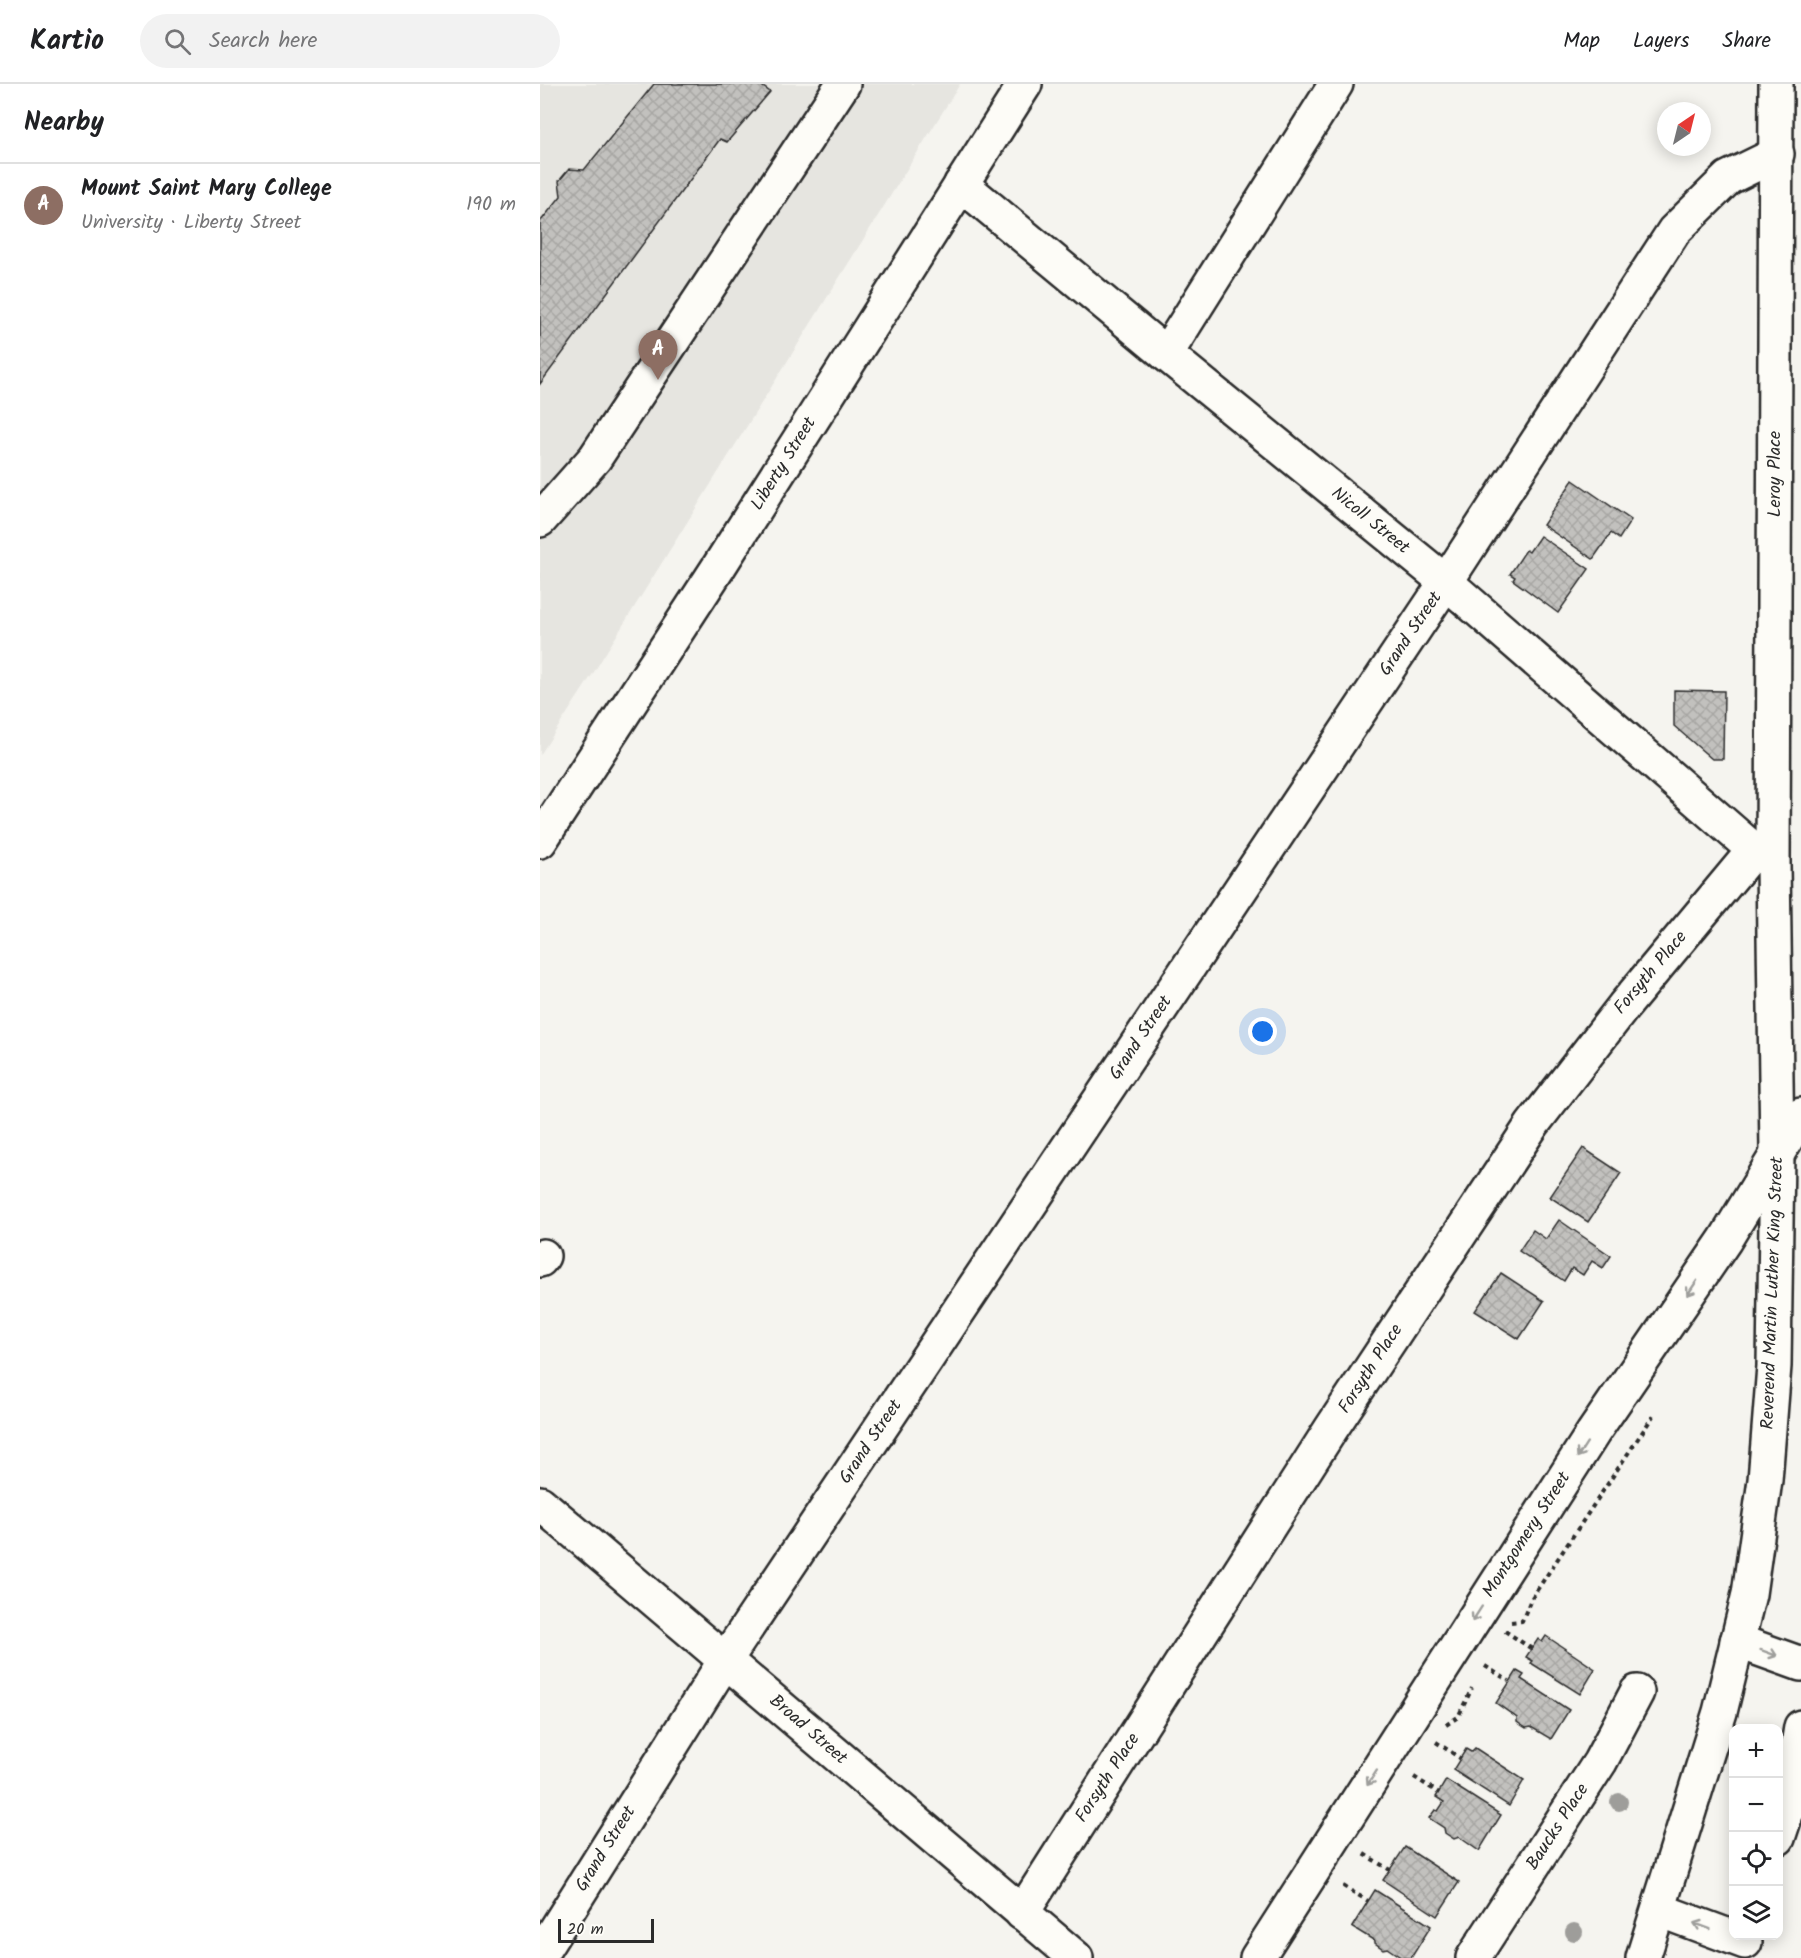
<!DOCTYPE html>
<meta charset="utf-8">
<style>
:root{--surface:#fff;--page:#f2f2f2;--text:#202124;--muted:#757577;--line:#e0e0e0;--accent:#2b2b2b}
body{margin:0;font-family:Kalam,sans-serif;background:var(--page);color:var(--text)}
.controls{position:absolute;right:18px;bottom:18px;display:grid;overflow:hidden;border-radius:12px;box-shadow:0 3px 15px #0003}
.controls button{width:54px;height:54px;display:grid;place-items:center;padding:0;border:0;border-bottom:2px solid var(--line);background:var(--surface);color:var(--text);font:30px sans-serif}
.compass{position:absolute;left:1117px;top:18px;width:54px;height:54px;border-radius:50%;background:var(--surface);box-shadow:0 3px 15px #0003;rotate:35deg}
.scale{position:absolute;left:18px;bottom:15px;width:96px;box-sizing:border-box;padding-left:6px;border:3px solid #2b2b2b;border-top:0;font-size:16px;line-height:21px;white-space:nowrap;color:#2b2b2b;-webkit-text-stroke:4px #fdfcf7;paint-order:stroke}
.you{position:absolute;left:723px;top:948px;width:21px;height:21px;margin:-15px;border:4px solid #fff;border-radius:50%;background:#1a73e8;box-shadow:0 0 0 9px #1a73e833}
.badge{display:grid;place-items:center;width:39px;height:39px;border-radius:50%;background:var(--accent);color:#fff;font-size:20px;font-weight:700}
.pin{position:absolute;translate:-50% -50px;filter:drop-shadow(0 2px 3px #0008)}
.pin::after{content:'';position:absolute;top:32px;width:21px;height:18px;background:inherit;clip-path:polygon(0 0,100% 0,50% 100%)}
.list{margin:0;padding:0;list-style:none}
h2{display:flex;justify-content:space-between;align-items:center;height:78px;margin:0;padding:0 24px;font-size:26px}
h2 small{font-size:20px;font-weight:400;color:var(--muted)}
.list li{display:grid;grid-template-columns:39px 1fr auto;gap:18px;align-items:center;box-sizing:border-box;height:84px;padding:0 24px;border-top:2px solid var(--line)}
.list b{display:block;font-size:22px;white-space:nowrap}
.list p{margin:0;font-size:20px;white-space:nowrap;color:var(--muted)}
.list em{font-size:20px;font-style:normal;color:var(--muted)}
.icon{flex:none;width:33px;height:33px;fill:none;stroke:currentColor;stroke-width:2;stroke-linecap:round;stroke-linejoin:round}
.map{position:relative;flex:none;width:1261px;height:1874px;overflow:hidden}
header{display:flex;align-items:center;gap:36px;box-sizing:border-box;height:84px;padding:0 30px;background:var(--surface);border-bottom:2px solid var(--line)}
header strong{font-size:28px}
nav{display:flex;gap:33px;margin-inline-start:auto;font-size:21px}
.search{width:420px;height:54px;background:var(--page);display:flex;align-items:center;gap:15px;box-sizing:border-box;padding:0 21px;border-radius:33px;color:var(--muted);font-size:22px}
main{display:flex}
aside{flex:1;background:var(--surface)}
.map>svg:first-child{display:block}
.built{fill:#e6e5e0}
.building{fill:url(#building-cross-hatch);stroke:#2b2b2b;stroke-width:1.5}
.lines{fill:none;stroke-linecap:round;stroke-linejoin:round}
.minor-casing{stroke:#2b2b2b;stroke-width:38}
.path{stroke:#2b2b2b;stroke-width:4;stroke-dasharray:4.5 4.5;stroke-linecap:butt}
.minor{stroke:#fdfcf7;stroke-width:33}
.tree{fill:#9e9d9a}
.oneway{stroke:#9e9e9b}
.labels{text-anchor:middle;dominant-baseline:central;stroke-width:4.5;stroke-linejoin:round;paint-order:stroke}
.street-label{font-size:18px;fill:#2b2b2b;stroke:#fdfcf7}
</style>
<header>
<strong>Kartio</strong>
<div class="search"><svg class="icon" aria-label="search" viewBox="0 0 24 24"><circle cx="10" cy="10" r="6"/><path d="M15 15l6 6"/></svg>Search here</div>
<nav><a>Map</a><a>Layers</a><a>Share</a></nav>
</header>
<main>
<aside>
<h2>Nearby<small></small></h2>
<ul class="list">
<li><span class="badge" style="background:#8d6e63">A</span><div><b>Mount Saint Mary College</b><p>University · Liberty Street</p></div><em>190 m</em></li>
</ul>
</aside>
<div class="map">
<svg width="1261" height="1874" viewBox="0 0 1261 1874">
<defs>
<pattern id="building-cross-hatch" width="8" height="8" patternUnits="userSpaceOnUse" patternTransform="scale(1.5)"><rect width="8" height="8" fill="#c2c1be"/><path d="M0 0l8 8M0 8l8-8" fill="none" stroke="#a7a6a3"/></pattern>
</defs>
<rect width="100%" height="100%" fill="#f5f4ef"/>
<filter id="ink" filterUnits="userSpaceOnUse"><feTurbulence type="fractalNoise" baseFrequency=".0167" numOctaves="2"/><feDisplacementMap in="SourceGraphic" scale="12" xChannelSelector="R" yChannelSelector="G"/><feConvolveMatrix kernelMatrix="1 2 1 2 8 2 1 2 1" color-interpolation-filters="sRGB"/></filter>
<g filter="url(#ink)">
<!-- built -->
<path class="built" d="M0 0H420L52 591 0 671Z"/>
<!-- building -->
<g class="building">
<path d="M114 0H219L230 8 187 58 180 55 0 300V138L21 112 19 97 29 85 44 86Z"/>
<path d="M1033 396 1091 436 1079 455 1071 449 1053 475 1003 441Z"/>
<path d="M1000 452 1049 485 1018 529 973 496 975 493 970 490 986 466 989 468Z"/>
<path d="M1134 606 1184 607 1183 675H1172L1134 642Z"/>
<path d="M1043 1064 1081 1089 1048 1138 1010 1113Z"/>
<path d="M1019 1136 1071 1172 1063 1184 1052 1177 1043 1191 1032 1184 1024 1197 979 1167 993 1146 1006 1155Z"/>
<path d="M961 1189 1004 1217 979 1255 935 1227Z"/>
<path d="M1006 1552 1055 1585 1040 1610 991 1579 993 1577 986 1573 998 1555 1002 1558Z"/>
<path d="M977 1587 984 1591 981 1595 1029 1626 1011 1655 991 1643 986 1644 977 1638V1634L956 1619Z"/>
<path d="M935 1664 984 1696 969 1722 913 1686 926 1665 931 1668Z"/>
<path d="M906 1696 961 1731 939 1767 919 1753 914 1755 905 1749 904 1744 889 1734 895 1726 898 1727 904 1718 896 1713Z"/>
<path d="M865 1763 919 1798 897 1832 843 1796Z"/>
<path d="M835 1806 891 1842 871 1874H862L847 1864 843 1865 835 1859V1857L812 1843Z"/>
</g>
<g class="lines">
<defs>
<g id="minor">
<path d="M421 100 626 270 906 498 1214 766 1232 779"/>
<path d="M626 270 796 0"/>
<path d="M0 436 55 374 303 0"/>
<path d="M0 757 178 484 485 0"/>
<path d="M0 1176 3 1172"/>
<path d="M0 1419 536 1874"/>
<path d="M1197 1557 1261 1580"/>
<path d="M1238 1754 1248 1724 1261 1643"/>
<path d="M1119 1826 1205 1858"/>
<path d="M482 1829 791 1345 992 1041 1084 922 1214 766"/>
<path d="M0 1871 186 1575 906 498 1134 147 1188 94 1237 70"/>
<path d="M717 1874 1053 1349 1185 1156 1261 1031"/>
<path d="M933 1874 1060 1678 1097 1608"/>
<path d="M1103 1874 1180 1628 1209 1510 1225 1396 1234 1282 1237 1068 1233 780 1236 0"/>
</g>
</defs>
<!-- minor casing -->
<use href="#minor" class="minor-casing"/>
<!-- path -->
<g class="path">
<path d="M971 1538 982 1537 991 1515 1113 1332"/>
<path d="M965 1547 992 1565"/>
<path d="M945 1582 969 1597"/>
<path d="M906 1641 918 1633 932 1604"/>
<path d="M896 1658 920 1674"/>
<path d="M874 1693 899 1709"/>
<path d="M824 1770 850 1786"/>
<path d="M803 1802 828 1817"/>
</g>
<!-- minor -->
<use href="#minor" class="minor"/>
</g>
<!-- trees -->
<g class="tree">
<circle cx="1079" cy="1718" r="9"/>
<circle cx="1034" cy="1848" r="9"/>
</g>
<!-- one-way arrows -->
<defs><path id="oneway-shaft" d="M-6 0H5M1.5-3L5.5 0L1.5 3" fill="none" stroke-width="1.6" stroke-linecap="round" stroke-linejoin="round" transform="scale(1.5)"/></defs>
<g class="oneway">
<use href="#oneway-shaft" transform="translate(1152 1204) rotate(124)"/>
<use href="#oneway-shaft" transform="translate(1042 1366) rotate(123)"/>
<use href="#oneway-shaft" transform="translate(937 1530) rotate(123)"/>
<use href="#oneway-shaft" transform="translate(1229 1569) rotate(20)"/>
<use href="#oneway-shaft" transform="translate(832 1694) rotate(123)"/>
<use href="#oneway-shaft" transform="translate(1162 1842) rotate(-160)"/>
</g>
</g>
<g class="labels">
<!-- street labels -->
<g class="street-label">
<text transform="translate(244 380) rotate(-58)">Liberty Street</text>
<text transform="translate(1235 390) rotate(-90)">Leroy Place</text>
<text transform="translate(830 437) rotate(39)">Nicoll Street</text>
<text transform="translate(871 550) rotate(-56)">Grand Street</text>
<text transform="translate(1111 889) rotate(-50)">Forsyth Place</text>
<text transform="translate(601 954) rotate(-56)">Grand Street</text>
<text transform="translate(1233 1209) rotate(-88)">Reverend Martin Luther King Street</text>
<text transform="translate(831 1285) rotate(-57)">Forsyth Place</text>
<text transform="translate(331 1358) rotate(-56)">Grand Street</text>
<text transform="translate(987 1451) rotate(-57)">Montgomery Street</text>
<text transform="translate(268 1646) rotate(41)">Broad Street</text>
<text transform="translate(568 1694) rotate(-57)">Forsyth Place</text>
<text transform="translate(1018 1743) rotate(-57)">Baucks Place</text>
<text transform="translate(66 1765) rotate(-58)">Grand Street</text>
</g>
</g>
</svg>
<div class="controls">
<button>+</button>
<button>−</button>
<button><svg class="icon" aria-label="locate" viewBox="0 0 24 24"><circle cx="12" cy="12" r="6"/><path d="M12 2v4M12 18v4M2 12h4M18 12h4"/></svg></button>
<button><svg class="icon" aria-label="layers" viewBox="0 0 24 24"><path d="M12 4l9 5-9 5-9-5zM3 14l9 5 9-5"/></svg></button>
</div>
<svg class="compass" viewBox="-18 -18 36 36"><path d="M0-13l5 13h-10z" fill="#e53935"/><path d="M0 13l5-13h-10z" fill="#757577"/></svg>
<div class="scale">20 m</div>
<div class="you"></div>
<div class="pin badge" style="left:118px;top:296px;background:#8d6e63">A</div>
</div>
</main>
